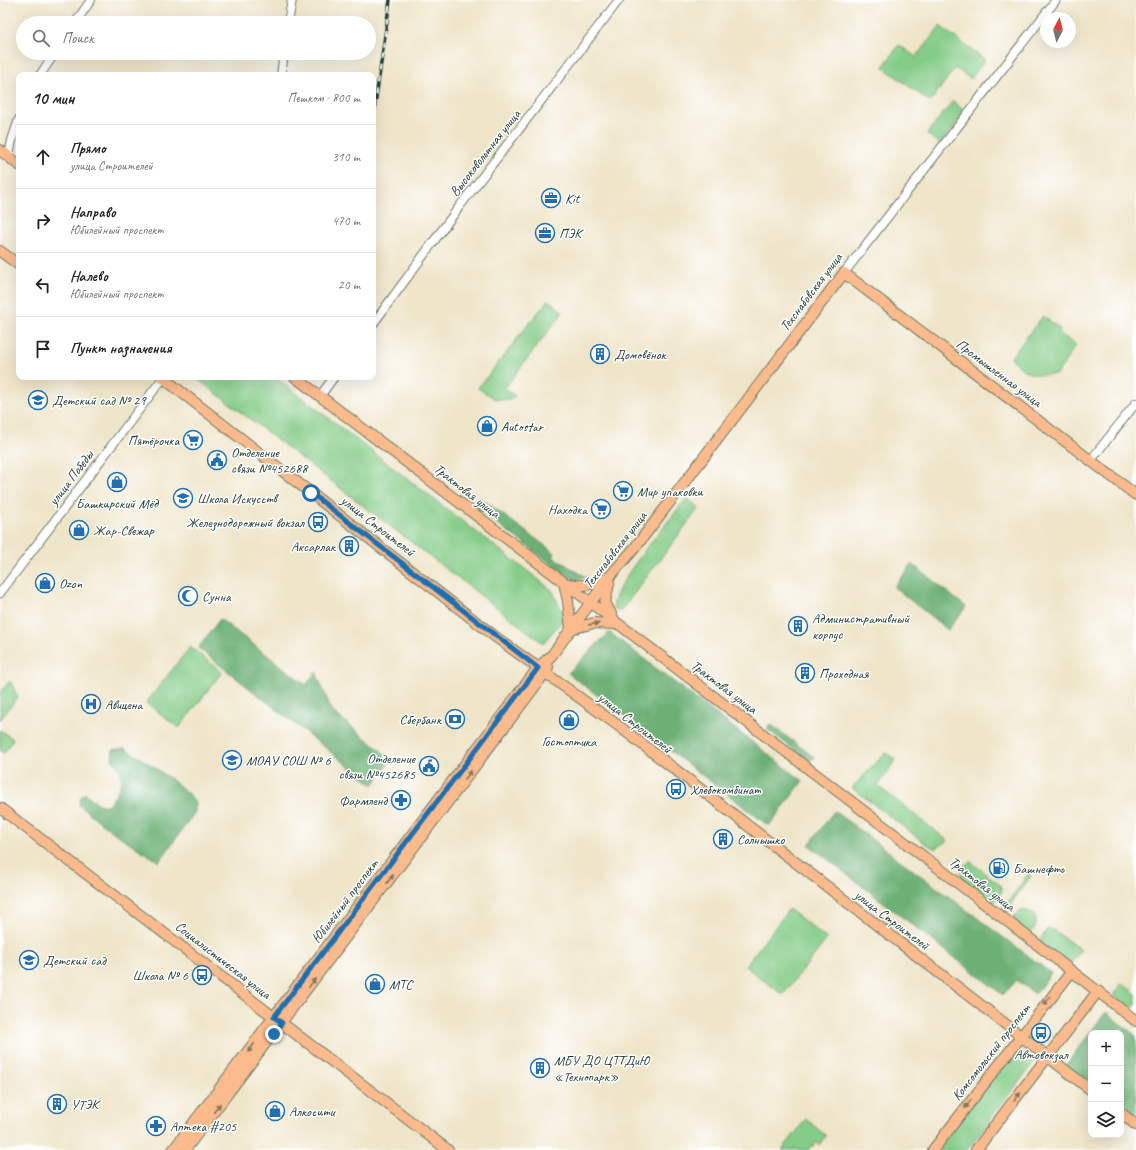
<!DOCTYPE html>
<html lang="ru">
<meta charset="utf-8">
<style>
:root{--surface:#fff;--page:#f6f6f6;--text:#222;--muted:#767676;--line:#e0e0e0}
body{margin:0;font-family:Caveat,sans-serif;background:var(--page);color:var(--text)}
.controls{position:absolute;right:12px;bottom:12px;display:grid;overflow:hidden;border-radius:8px;box-shadow:0 4px 16px #0002}
.controls button{width:36px;height:36px;display:grid;place-items:center;padding:0;border:0;border-bottom:1px solid var(--line);background:var(--surface);color:var(--text);font:20px sans-serif}
.compass{position:absolute;left:1040px;top:12px;width:36px;height:36px;border-radius:50%;background:var(--surface);box-shadow:0 4px 16px #0002;rotate:7deg}
.stop{position:absolute;width:12px;height:12px;margin:-9px;border:3px solid #1f6fb2;border-radius:50%;background:#fff}
.stop.end{background:#1f6fb2;border-color:#fff;box-shadow:0 1px 4px #0008}
.list{margin:0;padding:0;list-style:none}
h2{display:flex;justify-content:space-between;align-items:center;height:52px;margin:0;padding:0 16px;font-size:17px}
h2 small{font-size:13px;font-weight:400;color:var(--muted)}
.list li{display:grid;grid-template-columns:26px 1fr auto;gap:12px;align-items:center;box-sizing:border-box;height:64px;padding:0 16px;border-top:1px solid var(--line)}
.list b{display:block;font-size:15px;white-space:nowrap}
.list p{margin:0;font-size:13px;white-space:nowrap;color:var(--muted)}
.list em{font-size:13px;font-style:normal;color:var(--muted)}
.icon{flex:none;width:22px;height:22px;fill:none;stroke:currentColor;stroke-width:2;stroke-linecap:round;stroke-linejoin:round}
.map{position:relative;flex:none;width:1136px;height:1150px;overflow:hidden}
.search{position:absolute;background:var(--surface);box-shadow:0 4px 16px #0002;left:16px;top:16px;width:360px;height:44px;display:flex;align-items:center;gap:10px;box-sizing:border-box;padding:0 14px;border-radius:22px;color:var(--muted);font-size:15px}
.panel{position:absolute;background:var(--surface);box-shadow:0 4px 16px #0002;left:16px;top:72px;width:360px;height:308px;border-radius:8px}
.map>svg:first-child{display:block}
.green{fill:#85cc88;stroke:#52845e}
.forest{fill:#6cb074;stroke:#467654}
.lines{fill:none;stroke-linecap:round;stroke-linejoin:round}
.minor-casing{stroke:#687868;stroke-width:10}
.major-casing{stroke:#687868;stroke-width:12}
.minor{stroke:#fff;stroke-width:8}
.major{stroke:#fbbb8d;stroke-width:10}
.rail-casing{stroke:#1f3d34;stroke-width:3.5}
.rail{stroke:#fff;stroke-width:2;stroke-dasharray:6;stroke-linecap:butt}
.oneway{fill:#82765c}
.route{stroke:#1f6fb2;stroke-width:5}
.labels{text-anchor:middle;dominant-baseline:central;stroke-width:3;stroke-linejoin:round;paint-order:stroke}
.street-label{font-size:14px;fill:#1f3d34;stroke:#fff}
.poi-label{font-size:14px;fill:#1f3d34;stroke:#fff;text-anchor:start}
</style>
<div class="map">
<svg width="1136" height="1150" viewBox="0 0 1136 1150">
<rect width="100%" height="100%" fill="#fff"/>
<filter id="ink" filterUnits="userSpaceOnUse"><feTurbulence type="fractalNoise" baseFrequency=".025" numOctaves="2"/><feDisplacementMap in="SourceGraphic" scale="8" xChannelSelector="R" yChannelSelector="G"/><feConvolveMatrix kernelMatrix="1 2 1 2 8 2 1 2 1" color-interpolation-filters="sRGB"/></filter>
<filter id="wash" filterUnits="userSpaceOnUse"><feTurbulence type="fractalNoise" baseFrequency=".012" numOctaves="4" result="noise"/><feDisplacementMap in="SourceGraphic" scale="16" xChannelSelector="R" yChannelSelector="G"/><feGaussianBlur stdDeviation="0.9" result="paint"/><feColorMatrix in="noise" values="0 0 0 0 0 0 0 0 0 0 0 0 0 0 0 0 0 1.4 0 .05"/><feComposite in="paint" operator="in"/></filter>
<g filter="url(#wash)">
<rect width="100%" height="100%" fill="#efe5c9"/>
<!-- green -->
<g class="green">
<path d="M940 26 985 60 971 79 955 68 930 102 883 67 899 45 916 57Z"/>
<path d="M953 101 966 112 940 144 927 134Z"/>
<path d="M548 300 563 312 505 388 515 396 510 400 495 399 478 388Z"/>
<path d="M1043 316 1060 329 1059 333 1076 345 1057 374C1034 376 1026 376 1011 357Z"/>
<path d="M195 377H275L552 590 565 618 543 643Z"/>
<path d="M687 498 699 508 620 612 613 607C616 580 668 522 687 498Z"/>
<path d="M190 647 222 672 179 728 146 703Z"/>
<path d="M10 681 18 697 0 720V693Z"/>
<path d="M0 730 13 739 4 753 0 750Z"/>
<path d="M885 753 896 759 878 786 948 841 935 849 925 843 852 788Z"/>
<path d="M971 862 1000 885 1002 891 995 902 990 903 960 879 963 866Z"/>
<path d="M1028 874 1031 876 1005 912 1003 909Z"/>
<path d="M789 909 827 939 783 995 745 966Z"/>
<path d="M1023 910 1035 915C1038 923 1036 929 1028 934L1013 922 1014 916Z"/>
<path d="M1047 929 1053 930 1081 950 1071 963H1067L1039 942Z"/>
<path d="M1122 983 1136 994V1003L1132 1009 1113 995Z"/>
<path d="M1016 1048 1035 1061 967 1150H937Z"/>
<path d="M806 1119 826 1136 819 1145 816 1142 809 1150H782Z"/>
</g>
<!-- forest -->
<g class="forest">
<path d="M479 497 555 553 553 557 586 577 577 581 568 576 475 507Z"/>
<path d="M912 564 966 607 948 630 894 587Z"/>
<path d="M220 619 306 685 316 672 332 711 391 759 373 785 198 648Z"/>
<path d="M609 632 803 781 769 826 568 673Z"/>
<path d="M770 724 815 758 808 760 767 729Z"/>
<path d="M124 748C138 756 190 789 195 803 195 805 195 810 195 812L159 862 113 832 79 805 81 797 85 793 98 804 108 806C120 788 129 778 112 759L113 750Z"/>
<path d="M834 811 1051 973 1035 994 1017 980 1003 995 809 845Z"/>
<path d="M1106 1012 1136 1036V1118L1121 1107V1033H1091V1086L1065 1066Z"/>
</g>
</g>
<g filter="url(#ink)">
<g class="lines">
<defs>
<g id="minor">
<path d="M75 23 91 0"/>
<path d="M288 23 292 0"/>
<path d="M40 75 55 53"/>
<path d="M281 75 284 53"/>
<path d="M9 156 12 140 19 119"/>
<path d="M844 273 1056 0"/>
<path d="M373 324 459 207 619 0"/>
<path d="M320 396 334 377"/>
<path d="M1091 460 1136 403"/>
<path d="M0 593 163 378"/>
</g>
<g id="major">
<path d="M0 150 19 165"/>
<path d="M0 251 19 265"/>
<path d="M162 377 497 638 620 727 1091 1090"/>
<path d="M295 377 945 873 1136 1021"/>
<path d="M609 583 605 602 613 618"/>
<path d="M571 629 568 601 564 583C581 587 592 586 608 577"/>
<path d="M571 629 594 623 617 624"/>
<path d="M0 808 448 1150"/>
<path d="M1121 1113 1136 1125"/>
<path d="M173 1150 538 668 552 655 611 575 634 549 844 273 1136 495"/>
<path d="M185 1150 539 681 548 667"/>
<path d="M933 1150 1072 971"/>
<path d="M976 1150 1098 991"/>
</g>
</defs>
<!-- minor casing -->
<use href="#minor" class="minor-casing"/>
<!-- major casing -->
<use href="#major" class="major-casing"/>
<!-- minor -->
<use href="#minor" class="minor"/>
<!-- major -->
<use href="#major" class="major"/>
<defs>
<path id="rail" d="M373 119 390 0"/>
</defs>
<!-- rail casing -->
<use href="#rail" class="rail-casing"/>
<!-- rail -->
<use href="#rail" class="rail"/>
</g>
<!-- one-way arrows -->
<defs><path id="oneway-solid" d="M-6-.8H1V-3.2L6.5 0L1 3.2V.8H-6Z"/></defs>
<g class="oneway">
<use href="#oneway-solid" transform="translate(594 624) rotate(-8)"/>
<use href="#oneway-solid" transform="translate(468 775) rotate(-53)"/>
<use href="#oneway-solid" transform="translate(390 879) rotate(-53)"/>
<use href="#oneway-solid" transform="translate(312 983) rotate(-53)"/>
<use href="#oneway-solid" transform="translate(1047 1001) rotate(129)"/>
<use href="#oneway-solid" transform="translate(251 1048) rotate(127)"/>
<use href="#oneway-solid" transform="translate(1017 1097) rotate(-52)"/>
<use href="#oneway-solid" transform="translate(968 1104) rotate(127)"/>
<use href="#oneway-solid" transform="translate(217 1108) rotate(-53)"/>
</g>
</g>
<g class="lines" filter="url(#ink)">
<!-- route -->
<path class="route" d="M274 1034 282 1023 274 1017 538 668 311 493"/>
</g>
<!-- icons -->
<defs>
<symbol id="office-ring" viewBox="-11 -11 22 22"><circle r="9.5" fill="#fff" stroke="#1f6fb2" stroke-width="1.5"/><path d="M-6-3h4V-5.5h4V-3h4V5H-6ZM-1-4.5V-3h2v-1.5ZM-6 0V1H6V0Z" fill="#1f6fb2"/></symbol>
<symbol id="building-ring" viewBox="-11 -11 22 22"><circle r="9.5" fill="#fff" stroke="#1f6fb2" stroke-width="1.5"/><path d="M-4-6H4V6H1V3H-1V6H-4ZM-2.5-4.3h1.7v1.8h-1.7ZM.8-4.3h1.7v1.8H.8ZM-2.5-1h1.7V.8h-1.7ZM.8-1h1.7V.8H.8Z" fill="#1f6fb2"/></symbol>
<symbol id="school-ring" viewBox="-11 -11 22 22"><circle r="9.5" fill="#fff" stroke="#1f6fb2" stroke-width="1.5"/><path d="M0-5L7-2L0 1L-7-2ZM-4 1L0 2.5L4 1V4Q0 6-4 4Z" fill="#1f6fb2"/></symbol>
<symbol id="shop-ring" viewBox="-11 -11 22 22"><circle r="9.5" fill="#fff" stroke="#1f6fb2" stroke-width="1.5"/><path d="M-5-2.5h2.3a2.7 3.5 0 0 1 5.4 0H5L5.5 6h-11ZM-1.5-2.5h3a1.5 2.3 0 0 0-3 0Z" fill="#1f6fb2"/></symbol>
<symbol id="supermarket-ring" viewBox="-11 -11 22 22"><circle r="9.5" fill="#fff" stroke="#1f6fb2" stroke-width="1.5"/><path d="M-6-5.5h2.5l.6 2H6L4.5 2H-2.5L-4.4-4H-6ZM-1.5 3.2a1.3 1.3 0 1 0 .1 0ZM3 3.2a1.3 1.3 0 1 0 .1 0Z" fill="#1f6fb2"/></symbol>
<symbol id="civic-ring" viewBox="-11 -11 22 22"><circle r="9.5" fill="#fff" stroke="#1f6fb2" stroke-width="1.5"/><path d="M-.6-6.5H3V-4.5H.6V-3L4-1V1h2V6H-6V1h2V-1L-.6-3ZM-1.2 2.5V6h2.4V2.5Z" fill="#1f6fb2"/></symbol>
<symbol id="bus-ring" viewBox="-11 -11 22 22"><circle r="9.5" fill="#fff" stroke="#1f6fb2" stroke-width="1.5"/><path d="M-5-6H5V4H4V6H2V4H-2V6H-4V4H-5ZM-3.5-4V0h7V-4ZM-3.5 1.2v1.5H-2V1.2ZM2 1.2v1.5H3.5V1.2Z" fill="#1f6fb2"/></symbol>
<symbol id="mosque-ring" viewBox="-11 -11 22 22"><circle r="9.5" fill="#fff" stroke="#1f6fb2" stroke-width="1.5"/><path d="M3.5-4.9A6 6 0 1 0 3.5 4.9A5 5 0 1 1 3.5-4.9Z" fill="#1f6fb2"/></symbol>
<symbol id="hospital-ring" viewBox="-11 -11 22 22"><circle r="9.5" fill="#fff" stroke="#1f6fb2" stroke-width="1.5"/><path d="M-5-5h3v3.5h4V-5h3V5h-3V1.5h-4V5h-3Z" fill="#1f6fb2"/></symbol>
<symbol id="bank-ring" viewBox="-11 -11 22 22"><circle r="9.5" fill="#fff" stroke="#1f6fb2" stroke-width="1.5"/><path d="M-6-4H6V4H-6ZM0-2.3a2.3 2.3 0 1 0 0 4.6a2.3 2.3 0 1 0 0-4.6Z" fill="#1f6fb2"/></symbol>
<symbol id="pharmacy-ring" viewBox="-11 -11 22 22"><circle r="9.5" fill="#fff" stroke="#1f6fb2" stroke-width="1.5"/><path d="M-2-6h4v4h4v4h-4v4h-4v-4h-4v-4h4Z" fill="#1f6fb2"/></symbol>
<symbol id="fuel-ring" viewBox="-11 -11 22 22"><circle r="9.5" fill="#fff" stroke="#1f6fb2" stroke-width="1.5"/><path d="M-5.5-6h7V0h2V4h1.3V-2.5L3-4.5l.8-.8L6-3V5H2.5V1h-1V6h-7ZM-4.2-4.7v3.2H.2V-4.7Z" fill="#1f6fb2"/></symbol>
</defs>
<g fill-rule="evenodd">
<use href="#office-ring" x="540" y="187" width="22" height="22"/>
<use href="#office-ring" x="534" y="222" width="22" height="22"/>
<use href="#building-ring" x="589" y="343" width="22" height="22"/>
<use href="#school-ring" x="27" y="389" width="22" height="22"/>
<use href="#shop-ring" x="476" y="415" width="22" height="22"/>
<use href="#supermarket-ring" x="182" y="429" width="22" height="22"/>
<use href="#civic-ring" x="206" y="449" width="22" height="22"/>
<use href="#shop-ring" x="106" y="471" width="22" height="22"/>
<use href="#supermarket-ring" x="612" y="480" width="22" height="22"/>
<use href="#school-ring" x="172" y="487" width="22" height="22"/>
<use href="#supermarket-ring" x="590" y="498" width="22" height="22"/>
<use href="#bus-ring" x="307" y="511" width="22" height="22"/>
<use href="#shop-ring" x="68" y="519" width="22" height="22"/>
<use href="#building-ring" x="338" y="535" width="22" height="22"/>
<use href="#shop-ring" x="34" y="572" width="22" height="22"/>
<use href="#mosque-ring" x="177" y="585" width="22" height="22"/>
<use href="#building-ring" x="787" y="615" width="22" height="22"/>
<use href="#building-ring" x="794" y="662" width="22" height="22"/>
<use href="#hospital-ring" x="80" y="693" width="22" height="22"/>
<use href="#bank-ring" x="444" y="708" width="22" height="22"/>
<use href="#shop-ring" x="558" y="709" width="22" height="22"/>
<use href="#school-ring" x="221" y="749" width="22" height="22"/>
<use href="#civic-ring" x="418" y="755" width="22" height="22"/>
<use href="#bus-ring" x="665" y="778" width="22" height="22"/>
<use href="#pharmacy-ring" x="390" y="789" width="22" height="22"/>
<use href="#building-ring" x="712" y="828" width="22" height="22"/>
<use href="#fuel-ring" x="988" y="857" width="22" height="22"/>
<use href="#school-ring" x="18" y="949" width="22" height="22"/>
<use href="#bus-ring" x="191" y="964" width="22" height="22"/>
<use href="#shop-ring" x="364" y="973" width="22" height="22"/>
<use href="#bus-ring" x="1030" y="1022" width="22" height="22"/>
<use href="#building-ring" x="529" y="1057" width="22" height="22"/>
<use href="#building-ring" x="46" y="1093" width="22" height="22"/>
<use href="#shop-ring" x="264" y="1100" width="22" height="22"/>
<use href="#pharmacy-ring" x="145" y="1115" width="22" height="22"/>
</g>
<g class="labels">
<!-- street labels -->
<g class="street-label">
<text transform="translate(485 153) rotate(-52)">Высоковольтная улица</text>
<text transform="translate(811 292) rotate(-53)">Техснабовская улица</text>
<text transform="translate(999 373) rotate(37)">Промышленная улица</text>
<text transform="translate(71 478) rotate(-53)">улица Победы</text>
<text transform="translate(467 491) rotate(38)">Трактовая улица</text>
<text transform="translate(378 526) rotate(38)">улица Строителей</text>
<text transform="translate(615 550) rotate(-52)">Техснабовская улица</text>
<text transform="translate(724 687) rotate(37)">Трактовая улица</text>
<text transform="translate(635 723) rotate(38)">улица Строителей</text>
<text transform="translate(982 884) rotate(38)">Трактовая улица</text>
<text transform="translate(345 901) rotate(-53)">Юбилейный проспект</text>
<text transform="translate(892 920) rotate(37)">улица Строителей</text>
<text transform="translate(223 960) rotate(38)">Социалистическая улица</text>
<text transform="translate(991 1052) rotate(-52)">Комсомольский проспект</text>
</g>
<!-- poi labels -->
<g class="poi-label">
<text x="565" y="198">Kit</text>
<text x="559" y="233">ПЭК</text>
<text x="614" y="354">Домовёнок</text>
<text x="52" y="400">Детский сад № 29</text>
<text x="501" y="426">Autostar</text>
<text x="179" y="440" text-anchor="end">Пятёрочка</text>
<text x="231" y="452">Отделение<tspan x="231" dy="16">связи №452688</tspan></text>
<text x="637" y="491">Мир упаковки</text>
<text x="197" y="498">Школа Искусств</text>
<text x="117" y="503" text-anchor="middle">Башкирский Мёд</text>
<text x="587" y="509" text-anchor="end">Находка</text>
<text x="304" y="522" text-anchor="end">Железнодорожный вокзал</text>
<text x="93" y="530">Жар-Свежар</text>
<text x="335" y="546" text-anchor="end">Аксарлак</text>
<text x="59" y="583">Ozon</text>
<text x="202" y="596">Сунна</text>
<text x="812" y="618">Административный<tspan x="812" dy="16">корпус</tspan></text>
<text x="819" y="673">Проходная</text>
<text x="105" y="704">Авицена</text>
<text x="441" y="719" text-anchor="end">Сбербанк</text>
<text x="569" y="741" text-anchor="middle">Гостоптика</text>
<text x="415" y="758" text-anchor="end">Отделение<tspan x="415" dy="16">связи №452685</tspan></text>
<text x="246" y="760">МОАУ СОШ № 6</text>
<text x="690" y="789">Хлебокомбинат</text>
<text x="387" y="800" text-anchor="end">Фармленд</text>
<text x="737" y="839">Солнышко</text>
<text x="1013" y="868">Башнефть</text>
<text x="43" y="960">Детский сад</text>
<text x="188" y="975" text-anchor="end">Школа № 6</text>
<text x="389" y="984">МТС</text>
<text x="1041" y="1054" text-anchor="middle">Автовокзал</text>
<text x="554" y="1060">МБУ ДО ЦТТДиЮ<tspan x="554" dy="16">«Технопарк»</tspan></text>
<text x="71" y="1104">УТЭК</text>
<text x="289" y="1111">Алкосити</text>
<text x="170" y="1126">Аптека #205</text>
</g>
</g>
</svg>
<div class="controls">
<button>+</button>
<button>−</button>
<button><svg class="icon" aria-label="layers" viewBox="0 0 24 24"><path d="M12 4l9 5-9 5-9-5zM3 14l9 5 9-5"/></svg></button>
</div>
<svg class="compass" viewBox="-18 -18 36 36"><path d="M0-13l5 13h-10z" fill="#e53935"/><path d="M0 13l5-13h-10z" fill="#767676"/></svg>
<div class="stop" style="left:311px;top:493px"></div>
<div class="stop end" style="left:274px;top:1034px"></div>
<div class="search"><svg class="icon" aria-label="search" viewBox="0 0 24 24"><circle cx="10" cy="10" r="6"/><path d="M15 15l6 6"/></svg>Поиск</div>
<section class="panel">
<h2>10 мин<small>Пешком · 800 m</small></h2>
<ul class="list">
<li><svg class="icon" aria-label="ahead" viewBox="0 0 24 24"><path d="M12 20V5M6 11l6-6 6 6"/></svg><div><b>Прямо</b><p>улица Строителей</p></div><em>310 m</em></li>
<li><svg class="icon" aria-label="right" viewBox="0 0 24 24"><path d="M7 20v-9h11M14 6l5 5-5 5"/></svg><div><b>Направо</b><p>Юбилейный проспект</p></div><em>470 m</em></li>
<li><svg class="icon" aria-label="left" viewBox="0 0 24 24"><path d="M17 20v-9H6M10 6l-5 5 5 5"/></svg><div><b>Налево</b><p>Юбилейный проспект</p></div><em>20 m</em></li>
<li><svg class="icon" aria-label="arrive" viewBox="0 0 24 24"><path d="M6 21V4h12l-3 4 3 4H6"/></svg><div><b>Пункт назначения</b></div></li>
</ul>
</section>
</div>
